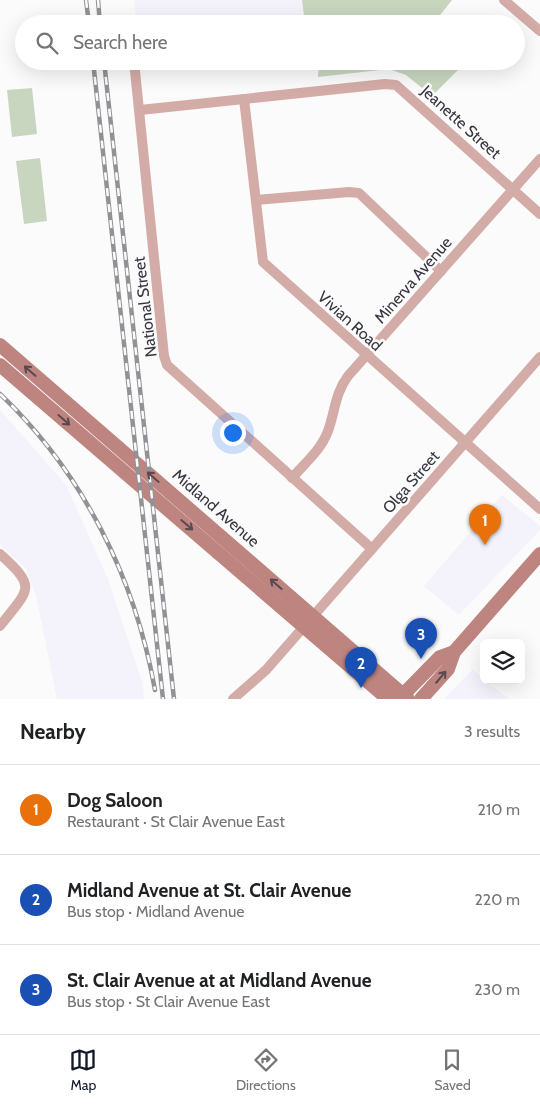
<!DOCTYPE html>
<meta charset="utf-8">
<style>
:root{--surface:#fff;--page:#f6f6f6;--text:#202124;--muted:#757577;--line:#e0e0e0;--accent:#111827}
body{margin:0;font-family:Cabin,sans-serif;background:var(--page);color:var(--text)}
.controls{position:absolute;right:15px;bottom:15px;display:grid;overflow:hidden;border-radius:8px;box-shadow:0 5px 20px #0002}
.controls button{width:45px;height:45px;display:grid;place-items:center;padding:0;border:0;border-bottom:1px solid var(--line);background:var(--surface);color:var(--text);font:25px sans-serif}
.you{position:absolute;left:232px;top:432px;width:18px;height:18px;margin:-12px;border:4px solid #fff;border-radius:50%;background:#1a73e8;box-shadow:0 0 0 8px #1a73e833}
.badge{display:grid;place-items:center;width:32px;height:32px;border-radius:50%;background:var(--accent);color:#fff;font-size:16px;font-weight:700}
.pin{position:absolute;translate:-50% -41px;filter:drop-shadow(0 1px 2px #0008)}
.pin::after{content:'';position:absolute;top:26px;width:18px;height:15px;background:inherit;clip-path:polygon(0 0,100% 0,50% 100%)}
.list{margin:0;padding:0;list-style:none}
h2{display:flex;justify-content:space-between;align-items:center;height:65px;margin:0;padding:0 20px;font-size:21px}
h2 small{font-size:16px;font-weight:400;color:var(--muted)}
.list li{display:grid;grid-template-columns:32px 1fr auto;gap:15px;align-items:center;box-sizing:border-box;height:90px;padding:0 20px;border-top:1px solid var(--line)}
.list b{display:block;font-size:19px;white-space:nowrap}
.list p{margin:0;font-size:16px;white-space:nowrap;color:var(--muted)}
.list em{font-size:16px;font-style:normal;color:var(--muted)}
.icon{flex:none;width:28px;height:28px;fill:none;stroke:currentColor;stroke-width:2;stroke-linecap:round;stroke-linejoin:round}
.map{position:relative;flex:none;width:540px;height:699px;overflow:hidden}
.search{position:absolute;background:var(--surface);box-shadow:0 5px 20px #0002;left:15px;right:15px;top:15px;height:55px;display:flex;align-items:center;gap:12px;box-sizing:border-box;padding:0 18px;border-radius:28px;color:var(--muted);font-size:19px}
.sheet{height:335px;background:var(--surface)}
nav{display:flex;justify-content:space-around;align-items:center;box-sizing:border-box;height:70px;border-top:1px solid var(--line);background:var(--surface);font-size:14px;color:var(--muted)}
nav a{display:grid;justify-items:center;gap:2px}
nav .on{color:var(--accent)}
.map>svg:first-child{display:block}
.built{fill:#f4f2fa}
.green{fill:#c8d6bf}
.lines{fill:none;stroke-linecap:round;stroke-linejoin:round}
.minor{stroke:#d4aca7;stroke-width:10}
.secondary{stroke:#be847f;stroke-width:14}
.rail-casing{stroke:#929196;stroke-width:4.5}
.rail{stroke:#fbfbfb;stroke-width:2.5;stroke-dasharray:8;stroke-linecap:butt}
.oneway{stroke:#594950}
.labels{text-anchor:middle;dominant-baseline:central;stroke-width:5;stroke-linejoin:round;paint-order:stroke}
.street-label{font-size:16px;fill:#373540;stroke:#fbfbfb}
</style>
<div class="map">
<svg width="540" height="699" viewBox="0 0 540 699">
<rect width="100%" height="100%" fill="#fbfbfb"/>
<!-- built -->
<g class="built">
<path d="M134 0H302L305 24H137Z"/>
<path d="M0 410 66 485 108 579 142 682 144 699H57L36 595 26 568 0 545Z"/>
<path d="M502 495 540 526V530L459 615 424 586Z"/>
<path d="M473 669 484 680 509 699H444Z"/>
</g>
<!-- green -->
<g class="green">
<path d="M302 0H452L433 24H305Z"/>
<path d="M319 61H467L432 96 406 75 389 69 318 77Z"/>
<path d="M32 88 37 134 12 137 7 90Z"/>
<path d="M40 158 47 221 24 224 16 161Z"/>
</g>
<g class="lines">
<!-- minor -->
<g class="minor">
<path d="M504 0 540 31"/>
<path d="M134 61 164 356 167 365 372 549"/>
<path d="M244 99 263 262 540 509"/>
<path d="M140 110 385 84 396 85 540 214"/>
<path d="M256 200 349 192 359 193 441 271"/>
<path d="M292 478C305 463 321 450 328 431 335 412 335 393 348 376L540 159"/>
<path d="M0 554C38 588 29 589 0 626"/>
<path d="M233 699 266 670 540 357"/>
</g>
<!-- secondary -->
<g class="secondary">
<path d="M0 345 408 699"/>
<path d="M0 365 388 699"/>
<path d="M399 699 440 657 454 652"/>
<path d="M421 699 448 669 454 652 540 554"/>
</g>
<defs>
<g id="rail">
<path d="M86 0 89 24"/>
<path d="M98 0 100 24"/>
<path d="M93 61 163 699"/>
<path d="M104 61 174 699"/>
<path d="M0 394C83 473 135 578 155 690"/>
</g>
</defs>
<!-- rail casing -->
<use href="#rail" class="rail-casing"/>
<!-- rail -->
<use href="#rail" class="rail"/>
</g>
<!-- one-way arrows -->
<defs><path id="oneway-shaft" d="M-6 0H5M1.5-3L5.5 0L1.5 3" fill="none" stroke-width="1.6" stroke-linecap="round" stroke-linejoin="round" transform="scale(1.25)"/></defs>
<g class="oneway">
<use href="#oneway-shaft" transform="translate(30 371) rotate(-139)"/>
<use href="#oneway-shaft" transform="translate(64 420) rotate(41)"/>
<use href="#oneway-shaft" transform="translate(153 477) rotate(-139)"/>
<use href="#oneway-shaft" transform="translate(187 525) rotate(41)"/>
<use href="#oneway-shaft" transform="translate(276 584) rotate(-139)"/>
<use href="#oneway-shaft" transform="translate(441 677) rotate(-50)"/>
</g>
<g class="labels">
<!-- street labels -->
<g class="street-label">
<text transform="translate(461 122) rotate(42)">Jeanette Street</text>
<text transform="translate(413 280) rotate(-49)">Minerva Avenue</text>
<text transform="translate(145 307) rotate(-97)">National Street</text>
<text transform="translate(350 321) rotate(42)">Vivian Road</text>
<text transform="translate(411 482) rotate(-49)">Olga Street</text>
<text transform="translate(216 508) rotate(41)">Midland Avenue</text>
</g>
</g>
</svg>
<div class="controls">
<button><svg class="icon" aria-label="layers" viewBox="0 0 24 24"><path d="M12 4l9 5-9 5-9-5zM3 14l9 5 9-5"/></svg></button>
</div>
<div class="you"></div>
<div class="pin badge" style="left:485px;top:545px;background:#e8710a">1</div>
<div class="pin badge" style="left:361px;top:688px;background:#1a4fb4">2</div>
<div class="pin badge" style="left:421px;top:659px;background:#1a4fb4">3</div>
<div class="search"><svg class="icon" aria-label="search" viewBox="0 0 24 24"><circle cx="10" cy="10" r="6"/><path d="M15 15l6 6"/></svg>Search here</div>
</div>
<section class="sheet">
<h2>Nearby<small>3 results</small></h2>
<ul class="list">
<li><span class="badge" style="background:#e8710a">1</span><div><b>Dog Saloon</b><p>Restaurant · St Clair Avenue East</p></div><em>210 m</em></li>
<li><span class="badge" style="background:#1a4fb4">2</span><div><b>Midland Avenue at St. Clair Avenue</b><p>Bus stop · Midland Avenue</p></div><em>220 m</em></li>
<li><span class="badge" style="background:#1a4fb4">3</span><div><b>St. Clair Avenue at at Midland Avenue</b><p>Bus stop · St Clair Avenue East</p></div><em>230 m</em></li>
</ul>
</section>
<nav>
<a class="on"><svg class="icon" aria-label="map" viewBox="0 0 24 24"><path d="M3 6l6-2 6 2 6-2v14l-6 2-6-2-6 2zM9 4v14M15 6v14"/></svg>Map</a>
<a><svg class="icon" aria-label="directions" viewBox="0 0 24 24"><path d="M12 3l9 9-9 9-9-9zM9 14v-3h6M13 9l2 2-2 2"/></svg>Directions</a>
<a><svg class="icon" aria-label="saved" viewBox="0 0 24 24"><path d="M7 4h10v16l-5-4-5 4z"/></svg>Saved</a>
</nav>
